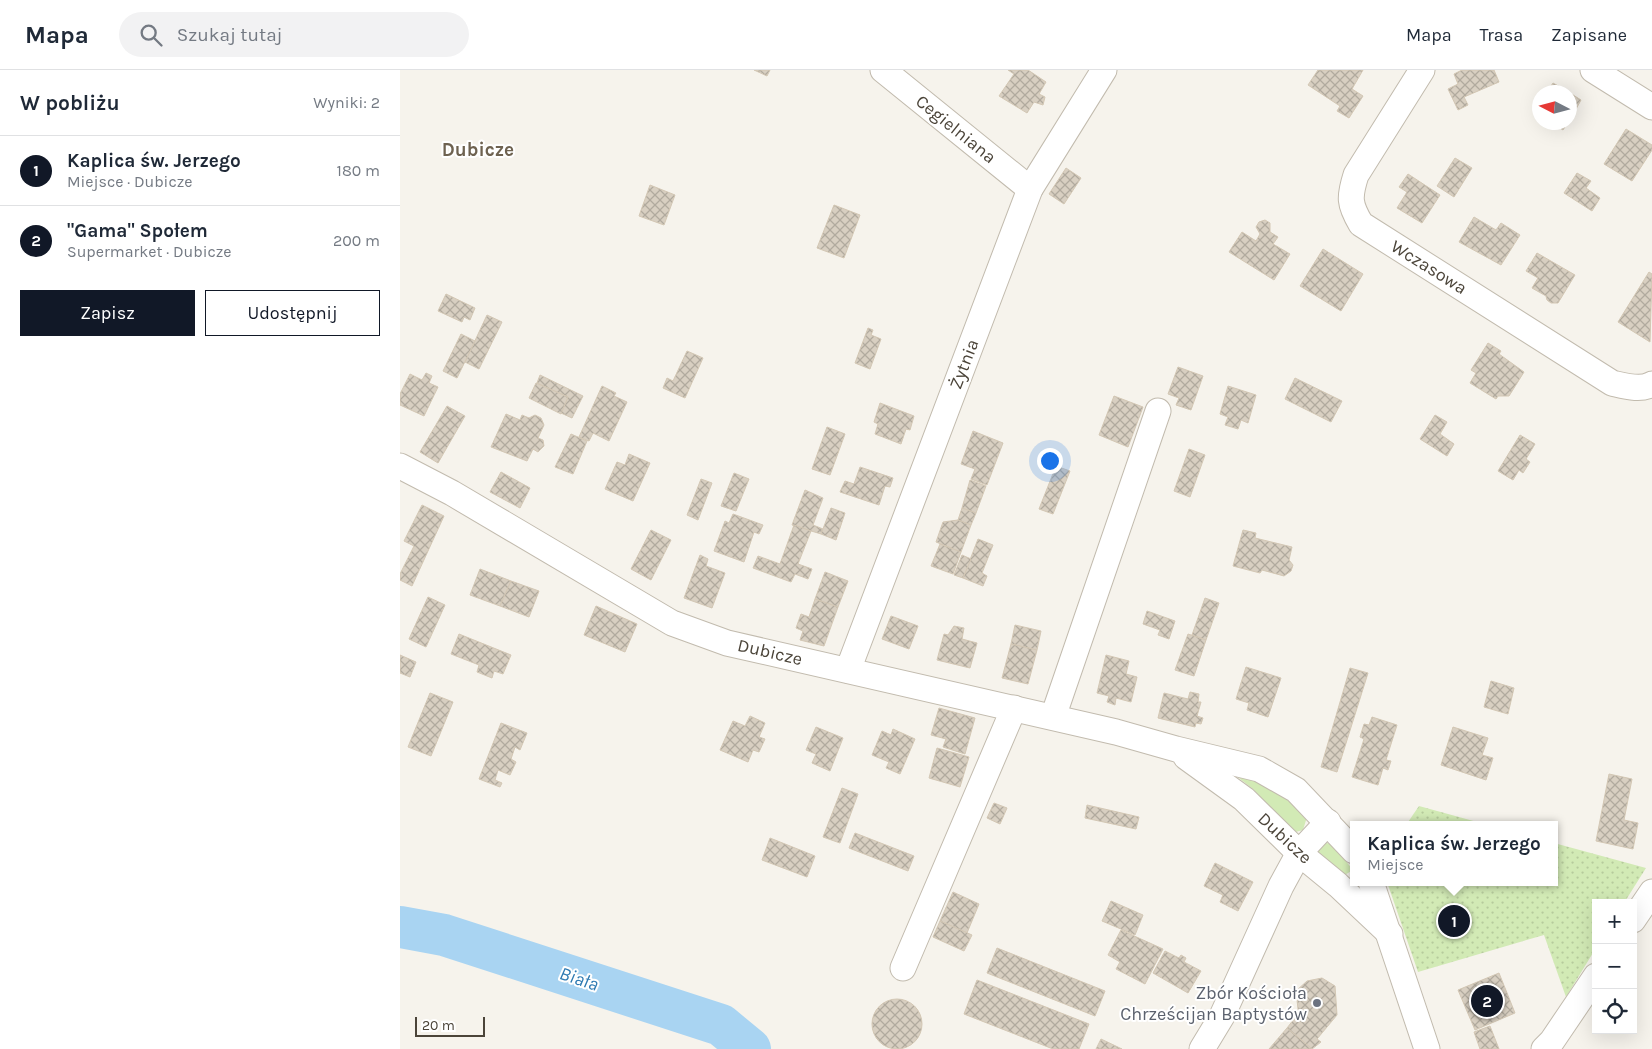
<!DOCTYPE html>
<html lang="pl">
<meta charset="utf-8">
<style>
:root{--surface:#fff;--page:#f2f2f3;--text:#1f2937;--muted:#747a83;--line:#e0e1e3;--accent:#111827}
body{margin:0;font-family:Karla,sans-serif;background:var(--page);color:var(--text)}
.controls{position:absolute;right:15px;bottom:15px;display:grid;overflow:hidden;border-radius:0px;box-shadow:0 5px 20px #0002}
.controls button{width:45px;height:45px;display:grid;place-items:center;padding:0;border:0;border-bottom:1px solid var(--line);background:var(--surface);color:var(--text);font:25px sans-serif}
.compass{position:absolute;left:1132px;top:15px;width:45px;height:45px;border-radius:50%;background:var(--surface);box-shadow:0 5px 20px #0002;rotate:276deg}
.scale{position:absolute;left:15px;bottom:12px;width:70px;box-sizing:border-box;padding-left:5px;border:2px solid #4b4439;border-top:0;font-size:14px;line-height:18px;white-space:nowrap;color:#4b4439;-webkit-text-stroke:4px #fff;paint-order:stroke}
.you{position:absolute;left:649px;top:390px;width:18px;height:18px;margin:-12px;border:4px solid #fff;border-radius:50%;background:#1a73e8;box-shadow:0 0 0 8px #1a73e833}
.badge{display:grid;place-items:center;width:32px;height:32px;border-radius:50%;background:var(--accent);color:#fff;font-size:16px;font-weight:700}
.pin{position:absolute;translate:-50% -50%;border:2px solid #fff;box-shadow:0 1px 5px #0006}
.popup{position:absolute;left:950px;top:751px;width:208px;height:65px;box-sizing:border-box;display:grid;place-content:center;border-radius:0px;background:var(--surface);filter:drop-shadow(0 1px 4px #0005);font-size:16px;white-space:nowrap;color:var(--muted)}
.popup b{font-size:19px;color:var(--text)}
.popup::after{content:'';position:absolute;left:50%;top:100%;margin-left:-10px;border:10px solid transparent;border-top-color:var(--surface)}
.list{margin:0;padding:0;list-style:none}
h2{display:flex;justify-content:space-between;align-items:center;height:65px;margin:0;padding:0 20px;font-size:21px}
h2 small{font-size:16px;font-weight:400;color:var(--muted)}
.list li{display:grid;grid-template-columns:32px 1fr auto;gap:15px;align-items:center;box-sizing:border-box;height:70px;padding:0 20px;border-top:1px solid var(--line)}
.list b{display:block;font-size:19px;white-space:nowrap}
.list p{margin:0;font-size:16px;white-space:nowrap;color:var(--muted)}
.list em{font-size:16px;font-style:normal;color:var(--muted)}
.actions{display:flex;gap:10px;padding:15px 20px}
.actions a{flex:1;padding:11px 0;border:1px solid var(--accent);border-radius:0px;text-align:center;font-size:18px;color:var(--accent)}
.actions .main{background:var(--accent);color:#fff}
.icon{flex:none;width:28px;height:28px;fill:none;stroke:currentColor;stroke-width:2;stroke-linecap:round;stroke-linejoin:round}
.map{position:relative;flex:none;width:1252px;height:979px;overflow:hidden}
header{display:flex;align-items:center;gap:30px;box-sizing:border-box;height:70px;padding:0 25px;background:var(--surface);border-bottom:1px solid var(--line)}
header strong{font-size:24px}
nav{display:flex;gap:28px;margin-inline-start:auto;font-size:18px}
.search{width:350px;height:45px;background:var(--page);display:flex;align-items:center;gap:12px;box-sizing:border-box;padding:0 18px;border-radius:28px;color:var(--muted);font-size:19px}
main{display:flex}
aside{flex:1;background:var(--surface)}
.map>svg:first-child{display:block}
.grass{fill:#d2eab5}
.park{fill:url(#park-dots)}
.lines{fill:none;stroke-linecap:round;stroke-linejoin:round}
.river{stroke:#a9d4f2;stroke-width:42}
.building{fill:url(#building-cross-hatch);stroke:#d3c7b4}
.minor-casing{stroke:#c2bbae;stroke-width:27}
.minor{stroke:#fff;stroke-width:25}
.worship-dot{fill:#6b7280;stroke:#fff;stroke-width:2}
.labels{text-anchor:middle;dominant-baseline:central;stroke-width:4;stroke-linejoin:round;paint-order:stroke}
.street-label{font-size:18px;fill:#4b4439;stroke:#fff}
.worship-label{font-size:18px;fill:#5b616d;stroke:#fff;text-anchor:end}
.neighbourhood-label{font-size:19px;font-weight:bold;fill:#6e6250;stroke:#fff}
.water-label{font-size:19px;font-style:italic;fill:#2e7ab2;stroke:#fff}
</style>
<header>
<strong>Mapa</strong>
<div class="search"><svg class="icon" aria-label="search" viewBox="0 0 24 24"><circle cx="10" cy="10" r="6"/><path d="M15 15l6 6"/></svg>Szukaj tutaj</div>
<nav><a>Mapa</a><a>Trasa</a><a>Zapisane</a></nav>
</header>
<main>
<aside>
<h2>W pobliżu<small>Wyniki: 2</small></h2>
<ul class="list">
<li><span class="badge">1</span><div><b>Kaplica św. Jerzego</b><p>Miejsce · Dubicze</p></div><em>180 m</em></li>
<li><span class="badge">2</span><div><b>&quot;Gama&quot; Społem</b><p>Supermarket · Dubicze</p></div><em>200 m</em></li>
</ul>
<div class="actions"><a class="main">Zapisz</a><a>Udostępnij</a></div>
</aside>
<div class="map">
<svg width="1252" height="979" viewBox="0 0 1252 979">
<defs>
<pattern id="park-dots" width="8" height="8" patternUnits="userSpaceOnUse" patternTransform="scale(1.25)"><rect width="8" height="8" fill="#d2eab5"/><path d="M2 2h.1M6 6h.1" fill="none" stroke="#b6ca9c" stroke-width="1.8" stroke-linecap="round"/></pattern>
<pattern id="building-cross-hatch" width="8" height="8" patternUnits="userSpaceOnUse" patternTransform="scale(1.25)"><rect width="8" height="8" fill="#d8cfc1"/><path d="M0 0l8 8M0 8l8-8" fill="none" stroke="#b1aa9e"/></pattern>
</defs>
<rect width="100%" height="100%" fill="#f6f3ec"/>
<!-- grass -->
<g class="grass">
<path d="M826 698 876 717 907 747 903 760 892 763 853 719Z"/>
<path d="M927 773 933 775 953 800 943 806 917 783 921 774Z"/>
</g>
<!-- park -->
<g class="park">
<path d="M1019 736 1088 755H1006Z"/>
<path d="M1154 773 1246 798 1224 833H1196V878L1166 927 1144 865 1018 902 987 812H1154Z"/>
</g>
<g class="lines">
<!-- river -->
<path class="river" d="M0 857 44 865 321 955 350 979"/>
</g>
<!-- building -->
<g class="building">
<path d="M354 0H370L367 6Z"/>
<path d="M608 0H628L646 12 639 24 645 27 643 35 634 32 627 43 599 26 614 4Z"/>
<path d="M918 0H963L952 19 963 26 949 48 937 41 940 36 908 15Z"/>
<path d="M1062 0H1094L1099 12 1064 27 1068 35 1058 40 1048 19 1058 14 1054 4Z"/>
<path d="M1153 13 1169 22H1147Z"/>
<path d="M1170 23 1181 30 1170 50Z"/>
<path d="M1140 34V46L1134 42Z"/>
<path d="M1151 52H1168L1163 60Z"/>
<path d="M1226 59 1252 75V80L1232 111 1204 94Z"/>
<path d="M1055 88 1072 98 1054 127 1037 116Z"/>
<path d="M666 98 681 108 664 134 649 124Z"/>
<path d="M1177 103 1191 111 1186 118 1200 128 1192 141 1164 123Z"/>
<path d="M1008 104 1040 125 1022 153 997 138 1007 122 999 117Z"/>
<path d="M250 115 275 125 264 155 239 146Z"/>
<path d="M434 135 460 145 444 188 417 178Z"/>
<path d="M1074 147 1096 160 1101 153 1120 165 1101 195 1059 172Z"/>
<path d="M865 150 870 153V162L878 167 873 174 890 184 874 210 829 182 842 162 856 171 860 164 856 157 859 152Z"/>
<path d="M923 179 963 204 941 241 900 216Z"/>
<path d="M1137 183 1175 205 1158 233H1151L1147 230 1146 226 1132 218 1138 208 1126 201Z"/>
<path d="M1249 202 1252 204 1250 272 1218 252Z"/>
<path d="M46 224 75 238 70 250 64 247 62 252 38 241Z"/>
<path d="M87 245 102 252 79 299 65 292Z"/>
<path d="M468 258 473 260 471 265 481 269 470 299 455 293Z"/>
<path d="M61 264 75 271 57 308 43 301Z"/>
<path d="M1088 273 1101 281 1099 284 1124 302 1109 326H1098L1096 329 1070 313 1076 303 1071 300Z"/>
<path d="M287 281 303 288 285 328 263 318 267 308 273 311Z"/>
<path d="M778 297 803 306 791 340 776 335 779 328 768 324Z"/>
<path d="M26 303 32 306 29 313 38 317 24 346 0 335V324L10 304 22 310Z"/>
<path d="M140 305 183 326 172 348 161 343 168 327 137 313Z"/>
<path d="M895 308 942 331 931 352 885 329Z"/>
<path d="M136 313 168 327 161 344 129 328Z"/>
<path d="M202 316 216 323 214 326 227 332 209 371 193 363 189 371 179 367Z"/>
<path d="M828 316 856 325 848 353 841 350 838 359 825 355 828 347 820 344Z"/>
<path d="M714 326 743 337 728 377 699 365Z"/>
<path d="M480 333 514 346 510 360 506 359 501 374 475 364 478 354 474 352Z"/>
<path d="M47 336 65 346 38 393 20 382Z"/>
<path d="M106 344 120 350 122 345 129 348 135 345 141 348 144 355 138 368 143 370 144 376 138 382 133 379 127 391 91 377Z"/>
<path d="M1035 345 1047 352 1040 364 1054 374 1047 386 1020 369Z"/>
<path d="M427 357 445 364 430 405 412 399Z"/>
<path d="M573 361 603 373 587 415 571 409 575 399 561 394Z"/>
<path d="M171 364 187 371 173 404 155 397Z"/>
<path d="M1120 365 1135 374 1126 389 1130 392 1123 403 1119 400 1113 410 1098 401Z"/>
<path d="M789 379 805 385 790 427 774 421Z"/>
<path d="M229 384 250 393 233 431 205 419 217 392 225 395Z"/>
<path d="M656 396 670 401 653 444 639 439Z"/>
<path d="M460 397 493 408 490 417 485 416 479 435 440 422 445 411 454 414Z"/>
<path d="M101 402 130 418 120 438 90 422Z"/>
<path d="M334 403 349 409 336 441 321 436Z"/>
<path d="M301 409 312 413 298 450 287 445Z"/>
<path d="M570 410 586 416 576 443 562 438Z"/>
<path d="M405 420 423 428 413 455 423 459 421 464 392 455Z"/>
<path d="M22 435 44 446 12 516 0 510V504L14 476 4 471Z"/>
<path d="M431 438 445 443 436 470 421 464Z"/>
<path d="M562 438 576 443 571 455 558 450Z"/>
<path d="M333 444 363 455 359 464 354 462 344 492 314 481 325 451 329 453Z"/>
<path d="M558 450 571 455 561 482 536 472 543 452Z"/>
<path d="M394 455 411 461 398 494 412 499 408 509 395 504 391 512 353 498 358 486 380 494Z"/>
<path d="M251 460 271 470 251 510 231 499Z"/>
<path d="M843 460 856 463 855 468 892 477 889 490 893 495 891 501 884 506 862 500 860 503 833 496Z"/>
<path d="M578 469 593 475 582 503 587 506 583 516 563 508Z"/>
<path d="M540 474 561 482 553 504 531 496Z"/>
<path d="M300 485 308 489 306 496 325 503 312 538 284 528Z"/>
<path d="M562 485 571 489 563 508 554 505Z"/>
<path d="M80 499 111 511 100 536 70 525Z"/>
<path d="M425 502 448 511 438 537 415 529Z"/>
<path d="M111 511 139 521 129 547 100 536Z"/>
<path d="M28 527 45 535 26 577 9 569Z"/>
<path d="M805 528 819 533 806 570 792 565Z"/>
<path d="M415 529 438 537 424 576 400 570 403 561 396 558 401 544 409 547Z"/>
<path d="M196 536 237 554 225 582 184 565Z"/>
<path d="M747 541 775 551 769 569 758 565 760 560 743 554Z"/>
<path d="M491 546 518 556 509 579 482 569Z"/>
<path d="M615 555 641 561 637 580 611 574Z"/>
<path d="M554 556 564 558 562 569 577 573 570 598 537 590 544 564 548 565Z"/>
<path d="M59 564 111 585 103 604 94 601 92 608 77 602 79 595 51 584Z"/>
<path d="M788 564 806 570 794 606 775 600Z"/>
<path d="M611 574 637 580 628 614 602 608Z"/>
<path d="M0 585 16 592 10 607 0 603Z"/>
<path d="M706 585 729 591 726 604 737 607 731 632 716 628 715 635 707 632 709 626 697 623Z"/>
<path d="M846 597 881 608 868 647 847 640 849 633 836 629Z"/>
<path d="M950 598 968 603 937 702 921 697Z"/>
<path d="M1091 611 1114 618 1108 644 1084 637Z"/>
<path d="M790 622 799 624 798 632H801L797 646 803 648 801 654 796 653 795 657 758 648 764 623 788 629Z"/>
<path d="M30 623 53 632 31 686 8 677Z"/>
<path d="M539 638 575 648 565 684 543 677 546 669 531 665Z"/>
<path d="M350 646 365 653 359 667 365 669 359 682 353 680 348 692 320 680 333 651 345 656Z"/>
<path d="M972 647 997 655 986 690 991 691 988 700 983 698 978 715 952 707 964 669 960 667 964 654 969 655Z"/>
<path d="M101 653 127 663 120 680 115 677 111 689 116 692 110 705 98 700 95 710 102 713 100 717 79 709Z"/>
<path d="M416 657 443 668 430 701 412 693 416 684 406 680Z"/>
<path d="M1053 657 1088 668 1082 685 1093 688 1086 710 1041 695Z"/>
<path d="M493 659 515 669 500 704 486 698 489 692 472 685 482 661 491 665Z"/>
<path d="M537 678 569 687 560 717 529 708Z"/>
<path d="M1209 704 1232 709 1224 750 1238 753 1233 779 1196 771Z"/>
<path d="M442 718 458 724 440 773 423 767Z"/>
<path d="M594 733 607 738 600 754 587 748Z"/>
<path d="M687 735 739 747 736 759 685 748Z"/>
<path d="M455 763 514 786 508 801 449 778Z"/>
<path d="M370 768 415 786 407 807 362 790Z"/>
<path d="M815 793 853 812 838 841 820 832 823 825 804 816Z"/>
<path d="M553 822 579 834 567 863 540 851Z"/>
<path d="M711 831 743 845 735 865 702 851Z"/>
<path d="M540 851 572 865 564 881 533 867Z"/>
<path d="M721 860 763 879 745 914 716 899 720 892 708 885Z"/>
<path d="M597 878 705 921 695 946 587 903Z"/>
<path d="M765 881 779 888 781 885 786 888 784 892 801 901 788 923 753 903Z"/>
<path d="M1099 903 1115 943 1075 960 1058 920Z"/>
<path d="M922 908 935 916 937 945 917 969 921 972 912 979 887 958 894 949 899 948 896 921 907 911Z"/>
<path d="M577 910 689 954 679 979H653L564 944Z"/>
<circle cx="497" cy="954" r="25"/>
<path d="M1090 956 1099 979H1080L1074 962Z"/>
<path d="M887 958 912 979H869Z"/>
<path d="M701 969 722 979H696Z"/>
</g>
<g class="lines">
<defs>
<g id="minor">
<path d="M483 0 630 119"/>
<path d="M1022 0 956 105C949 127 949 134 961 154L1212 313C1225 316 1241 321 1252 314"/>
<path d="M1193 0 1252 37"/>
<path d="M0 396 52 423 272 553 327 573 716 662 776 679 859 699 896 720 954 781"/>
<path d="M448 600 630 119 704 0"/>
<path d="M653 647 758 341"/>
<path d="M786 687 844 729 899 783 938 815 990 864"/>
<path d="M971 812 1027 979"/>
<path d="M1233 850 1252 822"/>
<path d="M503 898 614 638"/>
<path d="M802 979 822 946 881 816 899 783 928 752"/>
<path d="M1144 979 1152 971 1196 906"/>
</g>
</defs>
<!-- minor casing -->
<use href="#minor" class="minor-casing"/>
<!-- minor -->
<use href="#minor" class="minor"/>
</g>
<!-- markers -->
<circle class="worship-dot" cx="917" cy="933" r="5"/>
<g class="labels">
<!-- street labels -->
<g class="street-label">
<text transform="translate(556 59) rotate(39)">Cegielniana</text>
<text transform="translate(1029 197) rotate(32)">Wczasowa</text>
<text transform="translate(564 294) rotate(-69)">Żytnia</text>
<text transform="translate(370 582) rotate(13)">Dubicze</text>
<text transform="translate(885 768) rotate(43)">Dubicze</text>
</g>
<!-- worship labels -->
<g class="worship-label">
<text x="907" y="923">Zbór Kościoła<tspan x="907" dy="21">Chrześcijan Baptystów</tspan></text>
</g>
<!-- neighbourhood labels -->
<g class="neighbourhood-label">
<text x="78" y="80">Dubicze</text>
</g>
<!-- water labels -->
<g class="water-label">
<text transform="translate(179 909) rotate(18)">Biała</text>
</g>
</g>
</svg>
<div class="controls">
<button>+</button>
<button>−</button>
<button><svg class="icon" aria-label="locate" viewBox="0 0 24 24"><circle cx="12" cy="12" r="6"/><path d="M12 2v4M12 18v4M2 12h4M18 12h4"/></svg></button>
</div>
<svg class="compass" viewBox="-18 -18 36 36"><path d="M0-13l5 13h-10z" fill="#e53935"/><path d="M0 13l5-13h-10z" fill="#747a83"/></svg>
<div class="scale">20 m</div>
<div class="you"></div>
<div class="pin badge" style="left:1054px;top:851px">1</div>
<div class="popup"><b>Kaplica św. Jerzego</b>Miejsce</div>
<div class="pin badge" style="left:1087px;top:931px">2</div>
</div>
</main>
